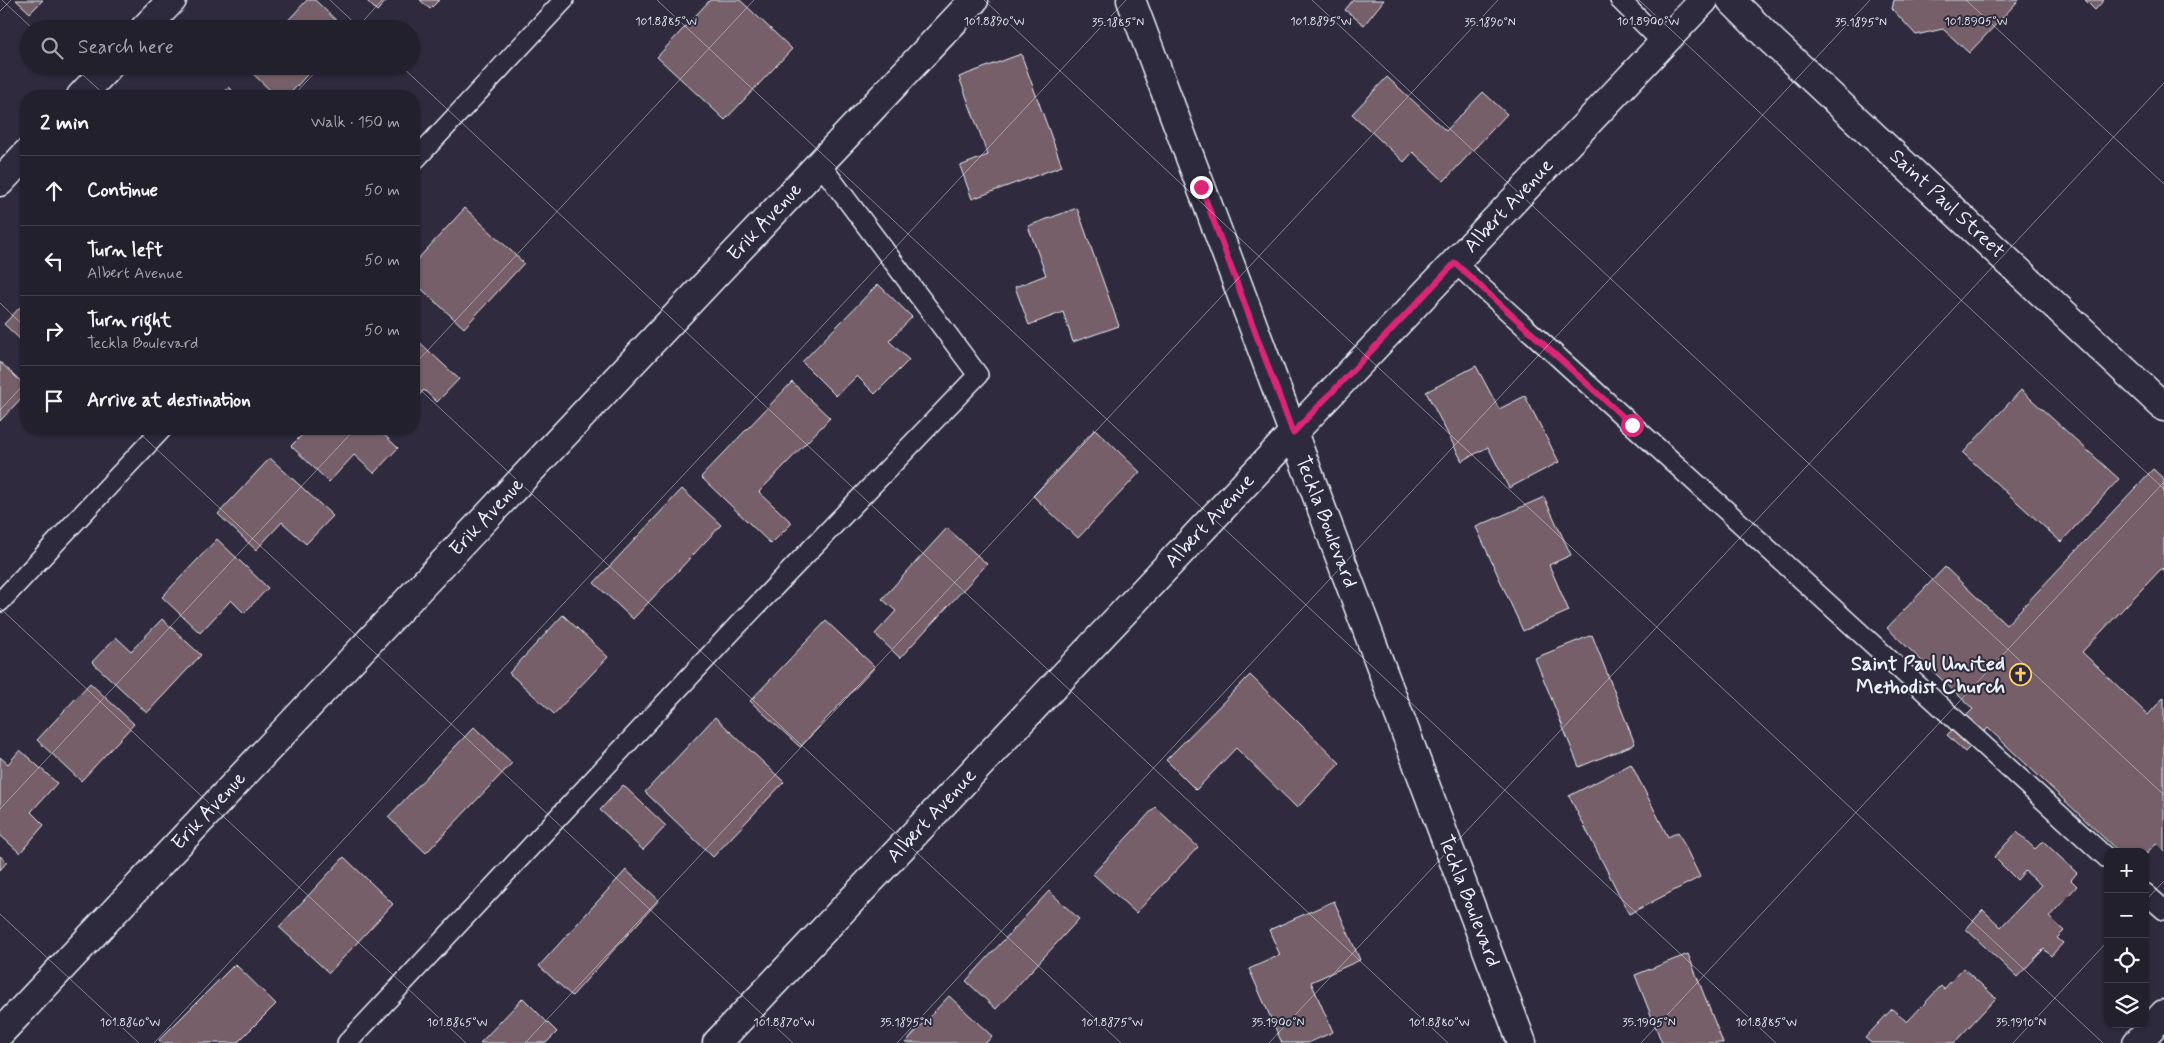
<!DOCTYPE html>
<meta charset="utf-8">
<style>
:root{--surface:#23202e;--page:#2f2d3a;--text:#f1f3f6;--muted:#a3a3aa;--line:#403e4a}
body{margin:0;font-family:Mynerve,sans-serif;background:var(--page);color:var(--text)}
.controls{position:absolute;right:15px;bottom:15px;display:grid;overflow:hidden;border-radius:10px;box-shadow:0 1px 4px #0004}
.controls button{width:45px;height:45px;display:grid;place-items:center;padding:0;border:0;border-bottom:1px solid var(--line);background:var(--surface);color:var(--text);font:25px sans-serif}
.stop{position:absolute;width:15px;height:15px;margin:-11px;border:4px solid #db2777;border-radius:50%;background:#fff}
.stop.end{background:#db2777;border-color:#fff;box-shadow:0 1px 5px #0008}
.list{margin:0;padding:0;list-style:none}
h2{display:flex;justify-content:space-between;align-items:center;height:65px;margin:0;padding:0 20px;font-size:21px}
h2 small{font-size:16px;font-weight:400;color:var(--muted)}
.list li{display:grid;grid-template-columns:32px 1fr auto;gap:15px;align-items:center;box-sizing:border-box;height:70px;padding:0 20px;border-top:1px solid var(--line)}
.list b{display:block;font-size:19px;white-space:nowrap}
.list p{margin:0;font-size:16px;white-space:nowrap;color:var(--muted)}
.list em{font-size:16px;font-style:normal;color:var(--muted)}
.icon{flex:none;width:28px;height:28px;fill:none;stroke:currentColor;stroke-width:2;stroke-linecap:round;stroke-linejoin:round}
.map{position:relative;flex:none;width:2164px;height:1043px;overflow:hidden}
.search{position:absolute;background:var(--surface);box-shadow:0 1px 4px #0004;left:20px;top:20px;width:400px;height:55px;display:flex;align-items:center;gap:12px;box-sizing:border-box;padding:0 18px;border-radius:28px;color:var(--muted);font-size:19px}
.panel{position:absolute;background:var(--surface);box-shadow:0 1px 4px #0004;left:20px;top:90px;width:400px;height:345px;border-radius:20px}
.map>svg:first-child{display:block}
.building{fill:#765e67;stroke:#e8f1f8}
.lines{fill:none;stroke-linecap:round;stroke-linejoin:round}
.lane-casing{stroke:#e8f1f8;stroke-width:22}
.street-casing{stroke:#e8f1f8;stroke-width:31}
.secondary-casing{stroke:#e8f1f8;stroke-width:31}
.lane{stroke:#2f2a3d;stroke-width:19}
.street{stroke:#2f2a3d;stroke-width:28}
.secondary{stroke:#2f2a3d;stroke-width:28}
.route{stroke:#db2777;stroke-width:6}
.ticks{fill:none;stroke:#e8f1f8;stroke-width:1;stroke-opacity:0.45}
.labels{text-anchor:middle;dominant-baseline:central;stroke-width:4;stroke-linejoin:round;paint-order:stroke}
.street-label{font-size:20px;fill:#e8f1f8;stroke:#2f2a3d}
.poi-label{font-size:20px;font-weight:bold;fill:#e8f1f8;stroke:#2f2a3d;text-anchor:end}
.ticks-label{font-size:12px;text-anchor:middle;fill:#e8f1f8;stroke:#2f2a3d;stroke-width:4;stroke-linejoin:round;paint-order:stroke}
</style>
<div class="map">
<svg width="2164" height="1043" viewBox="0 0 2164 1043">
<rect width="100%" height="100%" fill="#2f2a3d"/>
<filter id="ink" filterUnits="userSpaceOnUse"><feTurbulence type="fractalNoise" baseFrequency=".02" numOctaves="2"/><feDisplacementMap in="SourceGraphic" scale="10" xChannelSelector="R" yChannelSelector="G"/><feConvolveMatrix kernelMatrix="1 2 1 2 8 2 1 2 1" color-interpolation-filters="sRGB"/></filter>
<g filter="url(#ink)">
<!-- building -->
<g class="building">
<path d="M16 0H43L30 13Z"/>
<path d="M307 0H315L345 29H280Z"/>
<path d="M366 0H387L377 11Z"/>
<path d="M420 0H439L430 9Z"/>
<path d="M710 0H740L792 49 725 120 657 57Z"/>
<path d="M1353 0H1384L1364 25 1345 10Z"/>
<path d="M1894 0H2019L1969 53 1943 29 1916 35 1892 9Z"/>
<path d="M2085 0H2104L2095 10Z"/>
<path d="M1021 54 1062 166 972 199 960 166 988 155 959 77Z"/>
<path d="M245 66H315L288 96H276Z"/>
<path d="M1387 77 1446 131 1483 92 1507 114 1444 181 1413 152 1404 162 1352 114Z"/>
<path d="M229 87 238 96H221Z"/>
<path d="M465 208 524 263 464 328 414 282V263Z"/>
<path d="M1077 208 1119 326 1073 342 1063 312 1029 325 1015 287 1046 275 1028 226Z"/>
<path d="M878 284 912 317 889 341 909 360 875 394 857 376 836 396 802 362Z"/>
<path d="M26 301V345L4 324Z"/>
<path d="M414 337 459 379 437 402 424 390 414 401Z"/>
<path d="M0 362 26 386V393L0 421Z"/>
<path d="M1476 366 1499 409 1525 396 1559 462 1509 488 1488 447 1462 461 1426 392Z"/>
<path d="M792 382 830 418 759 492 792 523 771 544 701 477Z"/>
<path d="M2021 390 2119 479 2061 542 1963 453Z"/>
<path d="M308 429H378L398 448 374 473 354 455 329 482 291 446Z"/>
<path d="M1095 429 1140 472 1078 538 1033 496Z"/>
<path d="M270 458 333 516 306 544 282 522 256 550 218 514Z"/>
<path d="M2153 469 2164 479V571L2162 568 2082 652 2148 715 2164 697V851L2156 843 2145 855V852H2119L1988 728 1965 752 1947 735 1973 709 1887 628 1945 567 2006 625Z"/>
<path d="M682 489 721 525 633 619 594 583Z"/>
<path d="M1544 497 1571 555 1549 565 1569 611 1523 631 1476 527Z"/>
<path d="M947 528 987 564 900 658 875 634 896 611 882 599Z"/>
<path d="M217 539 268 588 244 613 231 600 200 633 162 597Z"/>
<path d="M563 615 608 657 554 714 509 673Z"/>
<path d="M162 619 201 655 147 713 92 662 116 637 131 651Z"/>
<path d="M826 621 875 667 800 747 750 701Z"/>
<path d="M1592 635 1635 744 1579 767 1535 658Z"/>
<path d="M1250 675 1340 763 1297 808 1236 748 1196 790 1166 760Z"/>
<path d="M90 683 134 724 81 781 37 740Z"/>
<path d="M715 717 784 782 713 857 645 792Z"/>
<path d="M474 727 512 763 426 853 388 817Z"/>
<path d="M20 750 57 783 31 812 44 825 20 853 0 835V757L8 764Z"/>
<path d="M1631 764 1668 837 1678 832 1700 877 1629 914 1569 796Z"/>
<path d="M623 785 666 826 643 850 600 810Z"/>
<path d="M1155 807 1198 847 1136 913 1093 874Z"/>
<path d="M2017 832 2035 849 2043 841 2077 873 2071 880 2077 886 2049 917 2064 931 2057 938 2063 943 2051 956 2044 949 2017 977 1966 929 1983 910 2001 927 2041 885 2025 871 2017 880 1994 857Z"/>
<path d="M0 856 7 862 0 870Z"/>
<path d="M344 857 393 904 329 973 279 927Z"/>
<path d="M626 870 659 900 572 996 539 966Z"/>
<path d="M1049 891 1079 919 996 1009 966 981Z"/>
<path d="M1334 901 1360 960 1311 982 1333 1032 1308 1043H1282L1249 969 1280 955 1269 930Z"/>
<path d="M1688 954 1723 1043H1662L1635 975Z"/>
<path d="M235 964 276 1004 237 1043H162L159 1040Z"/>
<path d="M1963 968 1996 998 1954 1043H1871L1865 1038 1892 1009 1907 1022 1941 986 1944 989Z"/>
<path d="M949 996 992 1036 986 1043H905Z"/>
<path d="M523 998 557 1032 546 1043H480Z"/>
</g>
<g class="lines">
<defs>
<g id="lane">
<path d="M1620 0 1663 43"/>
<path d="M414 161 564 0"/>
<path d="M1455 263 2108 859"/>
<path d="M0 602 162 429"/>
<path d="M2145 893 2164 910"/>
<path d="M347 1043 738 625 978 375 820 164"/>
</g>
<g id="street">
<path d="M1731 0 1772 41 2164 407"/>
<path d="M144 29 172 0"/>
<path d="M81 96 109 66"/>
<path d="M0 182 26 154"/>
<path d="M1293 433 1704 0"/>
</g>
<g id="secondary">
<path d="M1131 0 1522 1043"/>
<path d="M0 1033 974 0"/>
<path d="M717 1043 1293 433"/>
<path d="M2137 1043 2164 1014"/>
</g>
</defs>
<!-- lane casing -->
<use href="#lane" class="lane-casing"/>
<!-- street casing -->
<use href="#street" class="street-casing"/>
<!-- secondary casing -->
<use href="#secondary" class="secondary-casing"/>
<!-- lane -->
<use href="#lane" class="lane"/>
<!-- street -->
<use href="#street" class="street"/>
<!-- secondary -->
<use href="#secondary" class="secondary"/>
</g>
</g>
<g class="lines" filter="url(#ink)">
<!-- route -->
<path class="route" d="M1201 187 1293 433 1455 263 1632 425"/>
</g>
<!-- ticks -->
<path class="ticks" d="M2 0 33 29M330 0 361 29M657 0 1776 1043M984 0 2103 1043M1312 0 2164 795M1639 0 2164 489M1966 0 2164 184M0 11 11 0M356 29 382 0M73 66 106 96M401 66 1448 1043M293 96 321 66M0 303 26 328M414 365 754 0M414 384 1121 1043M0 410 26 382M135 429 793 1043M0 608 466 1043M0 809 355 429M2145 901 2164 881M0 914 139 1043M154 1043 1126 0M525 1043 1498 0M897 1043 1870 0M1269 1043 2164 83M1641 1043 2164 482M2013 1043 2108 941"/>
<!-- icons -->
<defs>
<symbol id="church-ring" viewBox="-11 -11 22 22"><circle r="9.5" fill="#2f2a3d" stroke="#ffd166" stroke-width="1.5"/><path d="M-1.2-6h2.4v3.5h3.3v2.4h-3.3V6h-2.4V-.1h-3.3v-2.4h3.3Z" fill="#ffd166"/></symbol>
</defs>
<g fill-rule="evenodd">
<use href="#church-ring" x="2008" y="662" width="25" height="25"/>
</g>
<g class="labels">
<!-- street labels -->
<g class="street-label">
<text transform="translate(1947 204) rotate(43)">Saint Paul Street</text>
<text transform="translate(1509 206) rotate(-47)">Albert Avenue</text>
<text transform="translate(765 222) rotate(-47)">Erik Avenue</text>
<text transform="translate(487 517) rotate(-47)">Erik Avenue</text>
<text transform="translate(1210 521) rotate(-47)">Albert Avenue</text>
<text transform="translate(1326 522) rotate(69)">Teckla Boulevard</text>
<text transform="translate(209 811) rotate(-47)">Erik Avenue</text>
<text transform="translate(932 816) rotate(-47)">Albert Avenue</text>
<text transform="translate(1469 901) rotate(69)">Teckla Boulevard</text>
</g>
<!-- poi labels -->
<g class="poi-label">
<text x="2005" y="664">Saint Paul United<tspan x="2005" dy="23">Methodist Church</tspan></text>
</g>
</g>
<g class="ticks-label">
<text x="666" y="25">101.8885°W</text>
<text x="994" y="25">101.8890°W</text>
<text x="1321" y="25">101.8895°W</text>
<text x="1648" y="25">101.8900°W</text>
<text x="1976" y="25">101.8905°W</text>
<text x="1861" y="26">35.1895°N</text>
<text x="1118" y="26">35.1885°N</text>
<text x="1490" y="26">35.1890°N</text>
<text x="906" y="1026">35.1895°N</text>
<text x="1278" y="1026">35.1900°N</text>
<text x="1649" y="1026">35.1905°N</text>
<text x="2021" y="1026">35.1910°N</text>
<text x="130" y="1026">101.8860°W</text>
<text x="457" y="1026">101.8865°W</text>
<text x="784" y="1026">101.8870°W</text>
<text x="1112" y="1026">101.8875°W</text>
<text x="1439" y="1026">101.8880°W</text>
<text x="1766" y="1026">101.8885°W</text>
</g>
</svg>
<div class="controls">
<button>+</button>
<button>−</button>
<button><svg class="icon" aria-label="locate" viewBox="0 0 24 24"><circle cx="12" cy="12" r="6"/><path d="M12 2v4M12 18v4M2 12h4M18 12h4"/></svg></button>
<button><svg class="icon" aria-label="layers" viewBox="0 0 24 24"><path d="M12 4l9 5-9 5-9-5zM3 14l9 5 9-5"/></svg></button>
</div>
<div class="stop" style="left:1632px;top:425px"></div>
<div class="stop end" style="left:1201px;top:187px"></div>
<div class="search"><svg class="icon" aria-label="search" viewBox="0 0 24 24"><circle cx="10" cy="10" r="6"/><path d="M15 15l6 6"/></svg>Search here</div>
<section class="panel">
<h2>2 min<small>Walk · 150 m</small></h2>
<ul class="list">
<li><svg class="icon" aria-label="ahead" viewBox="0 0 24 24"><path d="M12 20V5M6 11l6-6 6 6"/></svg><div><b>Continue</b></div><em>50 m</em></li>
<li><svg class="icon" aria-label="left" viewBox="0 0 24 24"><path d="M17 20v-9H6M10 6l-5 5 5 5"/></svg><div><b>Turn left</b><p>Albert Avenue</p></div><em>50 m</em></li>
<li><svg class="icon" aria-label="right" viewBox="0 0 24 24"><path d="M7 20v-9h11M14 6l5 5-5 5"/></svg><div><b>Turn right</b><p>Teckla Boulevard</p></div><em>50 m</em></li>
<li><svg class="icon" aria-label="arrive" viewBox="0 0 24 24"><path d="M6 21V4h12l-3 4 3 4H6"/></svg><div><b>Arrive at destination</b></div></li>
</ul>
</section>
</div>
